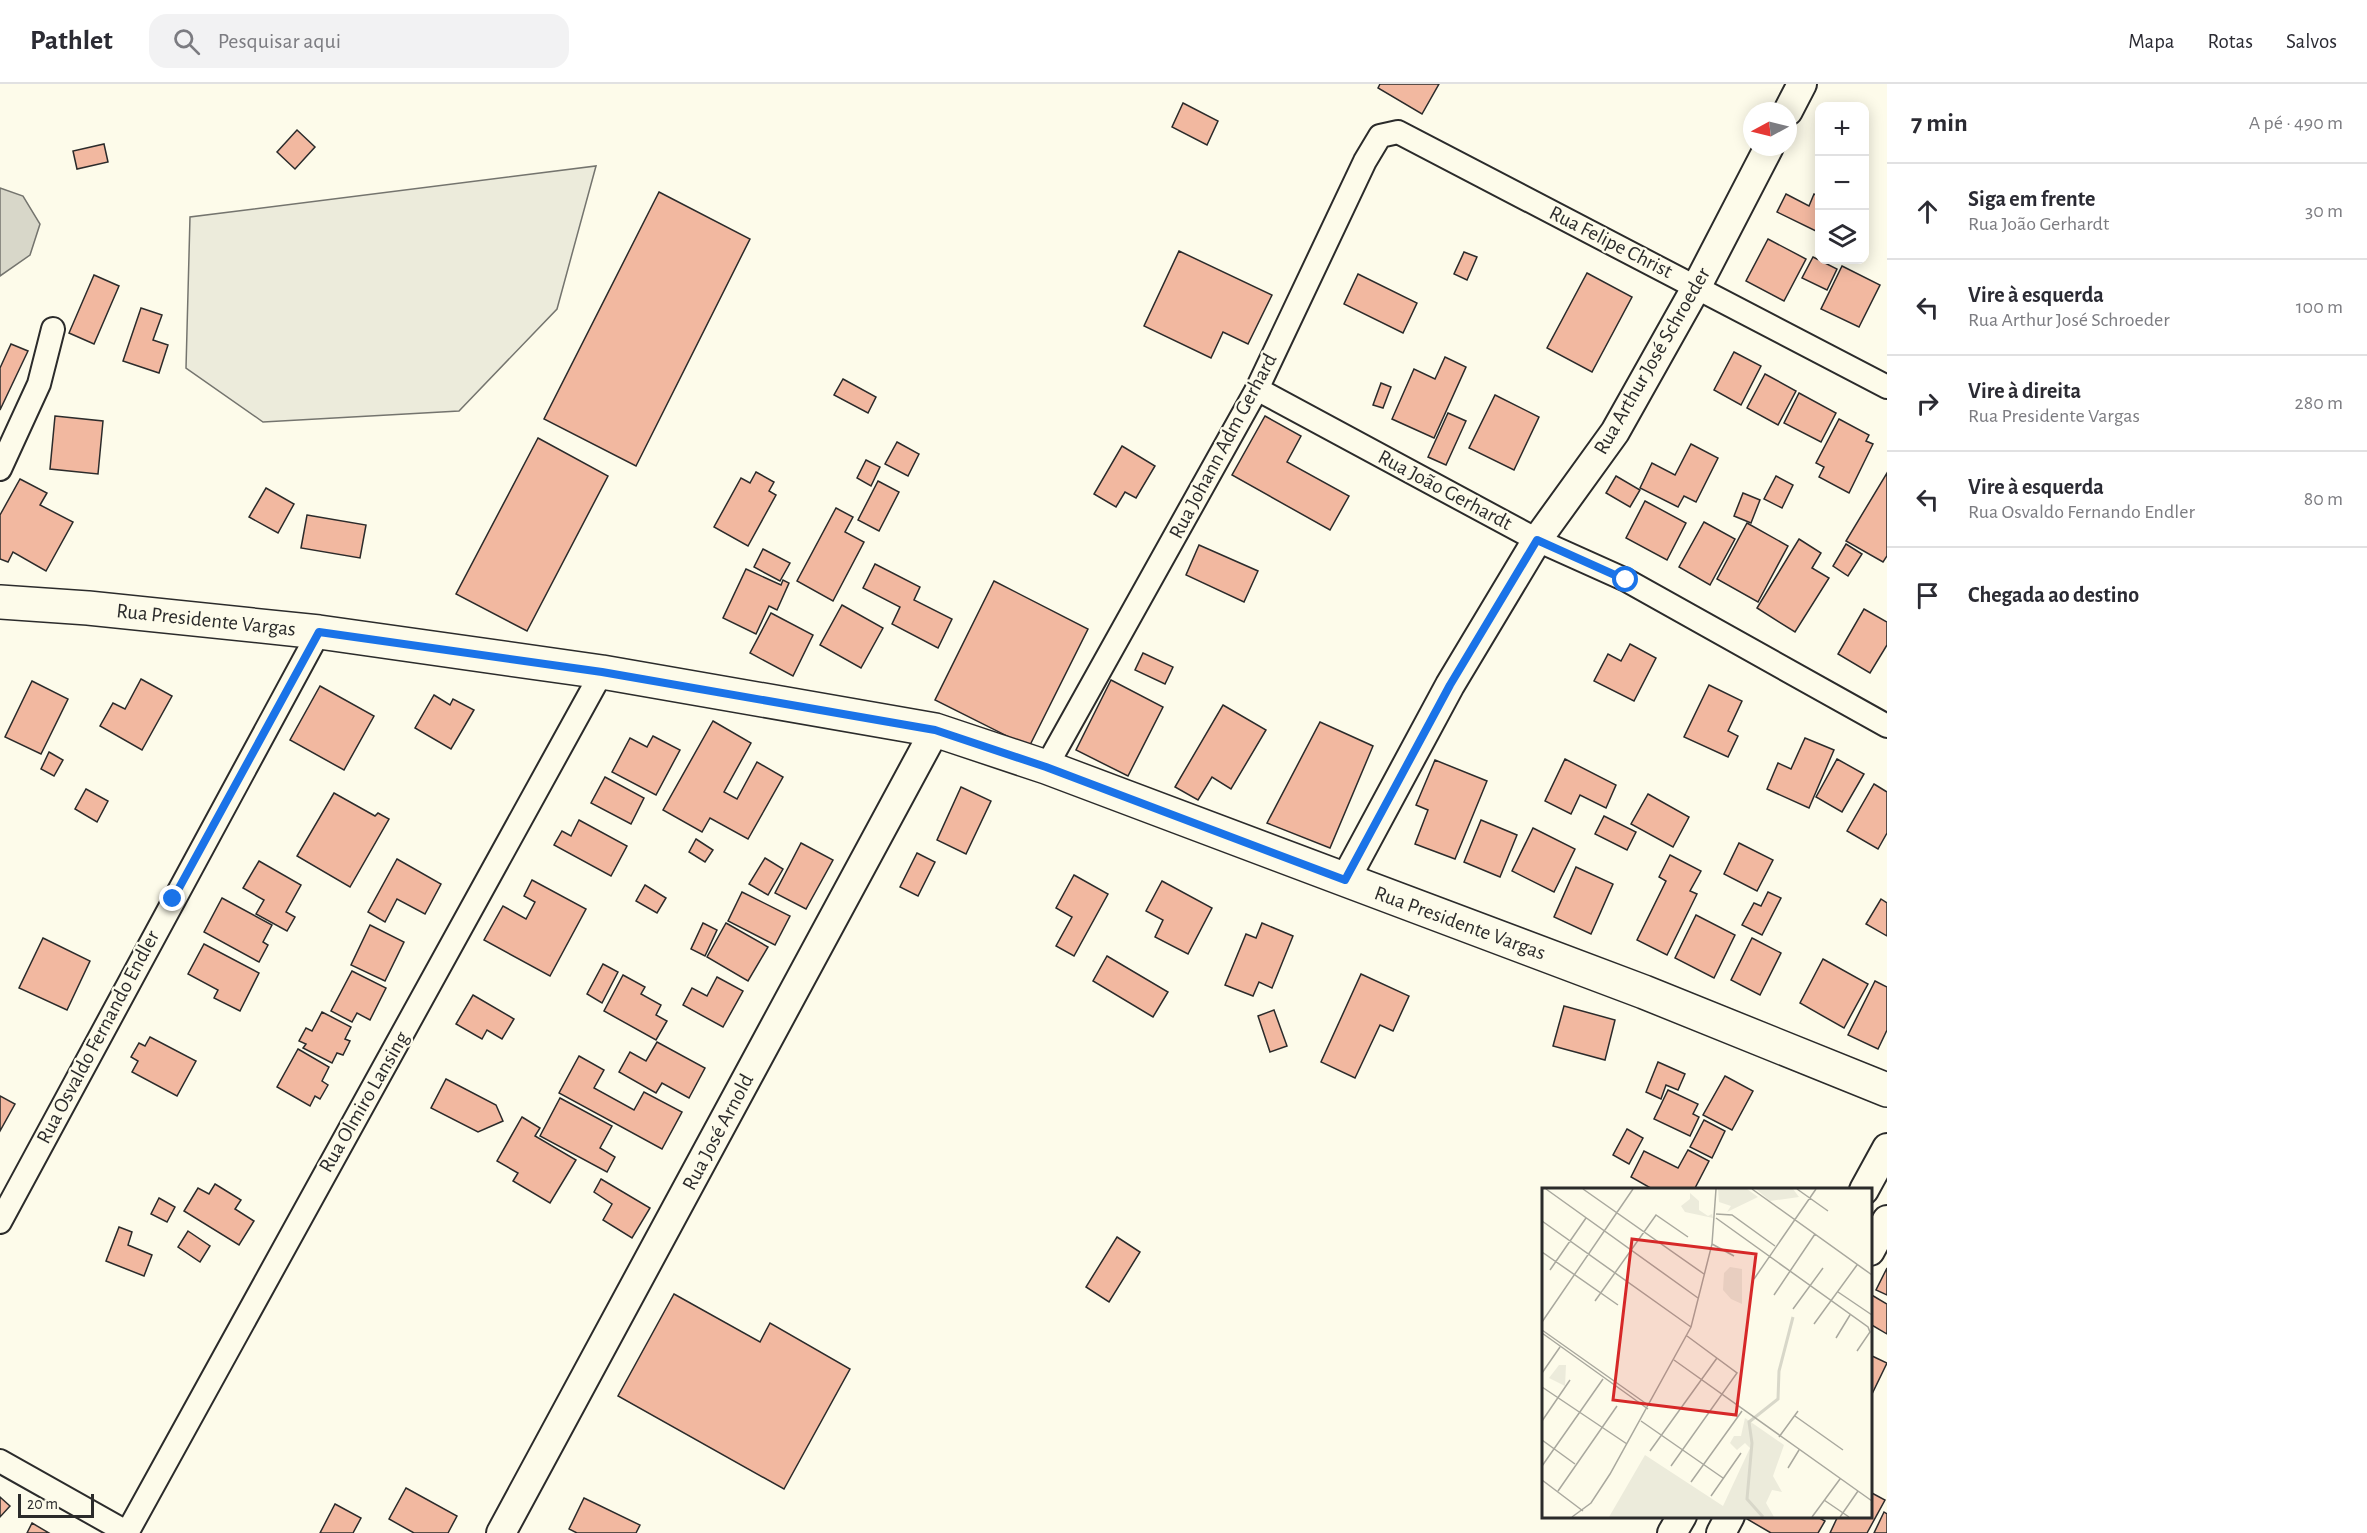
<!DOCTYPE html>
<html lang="pt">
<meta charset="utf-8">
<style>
:root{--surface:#fff;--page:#f2f2f3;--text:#2b2b33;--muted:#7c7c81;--line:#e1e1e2}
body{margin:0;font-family:"Alegreya Sans",sans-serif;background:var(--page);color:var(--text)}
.controls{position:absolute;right:18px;top:18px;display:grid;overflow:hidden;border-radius:12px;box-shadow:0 3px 15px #0003}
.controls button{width:54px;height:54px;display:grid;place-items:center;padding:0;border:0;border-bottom:2px solid var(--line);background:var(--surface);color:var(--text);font:30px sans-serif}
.compass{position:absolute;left:1743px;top:18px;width:54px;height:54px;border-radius:50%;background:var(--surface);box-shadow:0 3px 15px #0003;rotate:263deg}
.scale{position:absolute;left:18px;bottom:15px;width:76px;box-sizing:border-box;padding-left:6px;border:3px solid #2b2b2b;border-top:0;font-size:16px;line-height:21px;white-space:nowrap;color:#2b2b2b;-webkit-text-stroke:4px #fdfbea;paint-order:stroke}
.stop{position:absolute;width:18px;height:18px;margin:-14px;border:4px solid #1a73e8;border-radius:50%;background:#fff}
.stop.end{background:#1a73e8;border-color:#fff;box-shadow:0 2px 6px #0008}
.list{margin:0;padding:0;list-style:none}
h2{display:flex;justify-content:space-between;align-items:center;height:78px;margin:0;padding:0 24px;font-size:26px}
h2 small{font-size:20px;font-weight:400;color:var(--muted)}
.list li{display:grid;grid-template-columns:39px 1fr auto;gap:18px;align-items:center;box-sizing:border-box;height:96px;padding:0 24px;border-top:2px solid var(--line)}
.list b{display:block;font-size:22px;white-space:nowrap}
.list p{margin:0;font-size:20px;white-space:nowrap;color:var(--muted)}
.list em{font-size:20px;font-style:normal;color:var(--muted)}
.icon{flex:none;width:33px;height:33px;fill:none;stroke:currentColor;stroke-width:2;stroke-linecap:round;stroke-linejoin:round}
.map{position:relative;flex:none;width:1887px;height:1449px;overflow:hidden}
header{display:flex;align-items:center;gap:36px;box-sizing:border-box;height:84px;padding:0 30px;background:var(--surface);border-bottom:2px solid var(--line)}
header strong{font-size:28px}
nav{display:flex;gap:33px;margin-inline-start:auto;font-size:21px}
.search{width:420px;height:54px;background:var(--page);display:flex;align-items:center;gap:15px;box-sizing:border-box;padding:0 21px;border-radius:18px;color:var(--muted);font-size:22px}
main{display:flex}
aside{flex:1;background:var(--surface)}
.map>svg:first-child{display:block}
.green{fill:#ecebdb;stroke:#74746e;stroke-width:1.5}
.water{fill:#d8d7c9;stroke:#74746e;stroke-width:1.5}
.building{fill:#f2b8a0;stroke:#2b2b2b;stroke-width:1.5}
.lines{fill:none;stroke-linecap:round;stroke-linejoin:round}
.minor-casing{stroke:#2b2b2b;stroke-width:26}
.tertiary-casing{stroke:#2b2b2b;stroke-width:32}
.secondary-casing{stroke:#2b2b2b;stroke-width:36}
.minor{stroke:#fdfbea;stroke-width:22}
.tertiary{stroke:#fdfbea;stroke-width:28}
.secondary{stroke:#fdfbea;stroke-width:33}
.route{stroke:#1a73e8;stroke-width:8}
.labels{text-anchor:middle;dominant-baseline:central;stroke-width:4.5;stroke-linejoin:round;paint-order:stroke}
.street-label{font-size:21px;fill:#2b2b2b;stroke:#fdfbea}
.inset-river{fill:none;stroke:#d8d7c9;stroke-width:3}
.inset-road{fill:none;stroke:#a9a89e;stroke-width:1.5}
.view{fill:#d62828;fill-opacity:0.15;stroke:#d62828;stroke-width:3}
.inset-edge{fill:none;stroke:#2b2b2b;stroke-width:3}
</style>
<header>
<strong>Pathlet</strong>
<div class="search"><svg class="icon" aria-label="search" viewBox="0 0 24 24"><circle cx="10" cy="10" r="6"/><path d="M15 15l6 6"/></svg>Pesquisar aqui</div>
<nav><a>Mapa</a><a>Rotas</a><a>Salvos</a></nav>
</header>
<main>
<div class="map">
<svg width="1887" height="1449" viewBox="0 0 1887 1449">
<rect width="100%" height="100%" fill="#fdfbea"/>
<!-- green -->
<path class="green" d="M596 82 557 225 459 327 263 338 186 284 190 133Z"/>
<!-- water -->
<path class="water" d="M0 104 23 112 40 140 30 171 0 192Z"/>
<!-- building -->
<g class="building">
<path d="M1380 0H1439L1422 30 1378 4Z"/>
<path d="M1183 19 1218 37 1207 61 1172 43Z"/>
<path d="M297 46 315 63 295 85 277 68Z"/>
<path d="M104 60 108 78 77 85 73 67Z"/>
<path d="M659 108 750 155 636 382 544 335Z"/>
<path d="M1786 110 1809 122 1814 110 1820 113V149L1777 128Z"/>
<path d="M1768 155 1806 175 1784 217 1746 197Z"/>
<path d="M1179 167 1272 211 1248 260 1223 248 1211 274 1144 242Z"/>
<path d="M1464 168 1477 173 1467 196 1454 190Z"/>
<path d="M1813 173 1837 185 1827 206 1802 194Z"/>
<path d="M1842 182 1880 201 1859 243 1821 225Z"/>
<path d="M1587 189 1632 213 1592 288 1547 264Z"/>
<path d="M1358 190 1417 219 1403 249 1344 220Z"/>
<path d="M94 191 119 202 94 260 69 249Z"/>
<path d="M141 224 162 231 153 256 168 261 159 289 123 277Z"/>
<path d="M11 260 28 267 0 326V284Z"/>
<path d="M1734 268 1761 282 1741 321 1714 306Z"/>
<path d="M1445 273 1466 283 1434 354 1392 335 1414 285 1435 295Z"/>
<path d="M1765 290 1796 307 1778 341 1747 324Z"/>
<path d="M843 295 876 313 868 329 834 311Z"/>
<path d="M1381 299 1391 303 1383 324 1373 321Z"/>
<path d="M1799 309 1836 329 1821 358 1784 339Z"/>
<path d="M1495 311 1539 333 1514 386 1469 364Z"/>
<path d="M1448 329 1466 337 1446 381 1428 373Z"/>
<path d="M55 332 103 337 98 390 50 385Z"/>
<path d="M1265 332 1301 352 1287 378 1349 412 1330 446 1232 391Z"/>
<path d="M1839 335 1869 351 1866 357 1873 360 1849 409 1819 393 1824 383 1816 379Z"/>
<path d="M538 354 608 392 527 547 456 510Z"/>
<path d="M897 358 919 370 908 392 885 380Z"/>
<path d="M1691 360 1718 374 1696 418 1684 412 1678 423 1640 404 1652 379 1675 391Z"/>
<path d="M1122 362 1155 382 1136 414 1125 408 1116 423 1094 410Z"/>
<path d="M866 376 880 383 871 402 857 394Z"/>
<path d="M756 388 774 398 769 407 776 411 748 462 714 443 741 394 750 399Z"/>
<path d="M1887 389V472L1883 478 1846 457Z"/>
<path d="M1616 392 1640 406 1630 423 1606 409Z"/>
<path d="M1776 392 1793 401 1782 424 1764 415Z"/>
<path d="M20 395 47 409 40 421 73 438 46 487 13 468 8 478 0 475V431Z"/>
<path d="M878 397 899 408 879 447 858 436Z"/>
<path d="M266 404 294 420 278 449 249 433Z"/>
<path d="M1743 409 1760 416 1751 439 1734 432Z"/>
<path d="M1645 417 1686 439 1667 476 1626 454Z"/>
<path d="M836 424 853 433 845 448 864 458 833 517 797 497Z"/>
<path d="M307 431 366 441 360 474 301 464Z"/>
<path d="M1704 438 1735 455 1710 501 1679 483Z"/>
<path d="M1747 439 1788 462 1758 518 1717 495Z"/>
<path d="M1799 455 1821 469 1812 484 1829 494 1795 548 1757 524Z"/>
<path d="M1846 460 1862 470 1848 492 1833 482Z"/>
<path d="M1199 461 1258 487 1244 518 1186 491Z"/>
<path d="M763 465 790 479 780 497 754 483Z"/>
<path d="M875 480 920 503 914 516 952 535 938 564 892 540 900 523 863 504Z"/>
<path d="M746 485 781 501 783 496 789 499 777 526 769 522 756 550 723 534Z"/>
<path d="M994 497 1088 545 1029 663 935 616Z"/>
<path d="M842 521 883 544 861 584 820 561Z"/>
<path d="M1864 525 1887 538V561L1870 589 1838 570Z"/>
<path d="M771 529 813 551 793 592 750 569Z"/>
<path d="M1630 560 1656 574 1634 617 1594 597 1608 570 1621 577Z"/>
<path d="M1143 569 1173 583 1165 600 1135 586Z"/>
<path d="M141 595 172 612 142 666 100 642 113 619 125 625Z"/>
<path d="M1111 596 1163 623 1128 692 1076 666Z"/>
<path d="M32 597 68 615 41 670 5 653Z"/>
<path d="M1709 601 1742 617 1728 647 1738 652 1728 673 1684 653Z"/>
<path d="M320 602 374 632 344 686 290 656Z"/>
<path d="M434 611 450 621 453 615 474 626 451 665 415 644Z"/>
<path d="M1223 621 1266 646 1231 705 1212 693 1198 716 1175 703Z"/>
<path d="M713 637 751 659 724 708 737 715 757 678 783 693 748 755 710 734 702 748 663 726Z"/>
<path d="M1320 638 1373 662 1330 764 1267 739Z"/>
<path d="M653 652 680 666 656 711 612 688 630 654 647 663Z"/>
<path d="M1805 654 1834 666 1809 724 1767 705 1778 679 1791 685Z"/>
<path d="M49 668 63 676 54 692 41 685Z"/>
<path d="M1565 675 1616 701 1606 724 1580 711 1571 730 1545 717Z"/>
<path d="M1837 675 1864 690 1842 728 1816 713Z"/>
<path d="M1435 676 1487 697 1455 775 1415 760 1428 726 1416 721Z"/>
<path d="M605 693 644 714 631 740 591 719Z"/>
<path d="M1874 700 1887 708V749L1878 765 1847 747Z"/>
<path d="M961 703 991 717 966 770 937 756Z"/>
<path d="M86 705 108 717 97 738 75 725Z"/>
<path d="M334 709 375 732 378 729 389 735 350 803 297 772Z"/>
<path d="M1648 710 1689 733 1673 763 1631 740Z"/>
<path d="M1604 732 1636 748 1627 766 1595 750Z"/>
<path d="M579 736 627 762 611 792 554 761 562 747 571 752Z"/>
<path d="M1481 736 1517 751 1500 793 1464 778Z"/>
<path d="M1533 744 1575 765 1554 808 1512 787Z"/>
<path d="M696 755 713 766 705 778 689 768Z"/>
<path d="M801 759 833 776 806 825 775 809Z"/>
<path d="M1739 759 1773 776 1757 807 1724 790Z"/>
<path d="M917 769 935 778 918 812 900 803Z"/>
<path d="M1670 771 1701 787 1690 807 1697 810 1667 871 1637 856 1666 797 1659 793Z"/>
<path d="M765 774 783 785 768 811 749 800Z"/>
<path d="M397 775 441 800 425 830 397 815 385 838 368 828Z"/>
<path d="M259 777 301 801 286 828 295 833 287 847 256 830 264 816 243 804Z"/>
<path d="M1576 783 1613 800 1591 850 1554 833Z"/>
<path d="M1074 791 1108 810 1074 872 1056 862 1072 833 1056 824Z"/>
<path d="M532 796 586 825 550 892 484 856 503 822 526 835 535 818 524 812Z"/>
<path d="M1162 797 1212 824 1188 870 1155 853 1163 836 1146 827Z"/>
<path d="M645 801 666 814 657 829 636 817Z"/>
<path d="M742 808 790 832 775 861 728 837Z"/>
<path d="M1768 808 1781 814 1762 851 1742 841 1754 819 1761 822Z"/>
<path d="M222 814 272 841 263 858 268 861 259 878 204 848Z"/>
<path d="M1881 815 1887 819V852L1866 840Z"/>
<path d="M1696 831 1735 851 1714 894 1675 874Z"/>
<path d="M703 839 717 846 705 872 691 865Z"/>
<path d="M726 839 768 863 748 897 707 873Z"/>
<path d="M1262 839 1293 852 1272 904 1259 898 1253 912 1225 901 1246 850 1256 854Z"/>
<path d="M370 841 404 858 385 897 351 881Z"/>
<path d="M43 854 90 877 67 926 19 904Z"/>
<path d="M1752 854 1781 869 1760 911 1731 896Z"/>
<path d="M204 860 259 889 240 927 214 914 218 906 188 890Z"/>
<path d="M1107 872 1168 908 1153 933 1093 897Z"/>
<path d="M1823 875 1868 900 1844 944 1800 919Z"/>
<path d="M603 880 618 888 602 919 587 910Z"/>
<path d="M352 887 386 904 370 936 357 929 352 938 331 927Z"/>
<path d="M1361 890 1409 912 1393 947 1380 941 1355 994 1321 978Z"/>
<path d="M623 891 645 903 641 910 661 921 656 931 667 937 656 956 604 927Z"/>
<path d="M717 893 743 907 723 943 683 921 692 904 707 912Z"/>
<path d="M1875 897 1887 903V946L1878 965 1848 951Z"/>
<path d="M473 911 514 935 502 955 487 946 482 955 456 940Z"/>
<path d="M1564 922 1615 936 1605 976 1553 962Z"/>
<path d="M1274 926 1287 962 1270 968 1258 932Z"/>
<path d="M322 928 351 943 345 955 350 957 343 971 337 969 332 979 303 964 306 960 299 957 306 944 312 947Z"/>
<path d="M150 953 196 977 177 1012 132 988 138 977 131 973 139 959 145 962Z"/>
<path d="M657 958 705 984 689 1014 662 999 656 1009 619 988 630 968 646 977Z"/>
<path d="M298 965 329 983 322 997 328 1001 320 1015 315 1012 310 1022 277 1003Z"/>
<path d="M579 972 604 986 594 1004 634 1026 644 1008 682 1028 662 1065 559 1009Z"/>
<path d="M1658 978 1685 990 1678 1006 1666 1001 1661 1015 1646 1008Z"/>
<path d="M1725 992 1753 1007 1732 1046 1703 1031Z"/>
<path d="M446 995 496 1021 503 1037 478 1048 431 1024Z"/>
<path d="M1668 1006 1698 1020 1693 1030 1699 1033 1690 1052 1654 1035Z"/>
<path d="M0 1012 15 1020 0 1047Z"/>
<path d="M560 1014 612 1042 600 1064 615 1073 607 1088 540 1052Z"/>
<path d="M522 1033 540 1044 535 1052 576 1076 550 1119 513 1097 518 1089 497 1077Z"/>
<path d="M1704 1036 1725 1047 1712 1074 1690 1063Z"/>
<path d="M1627 1045 1643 1054 1629 1080 1613 1071Z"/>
<path d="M1688 1066 1709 1077 1694 1106H1654L1631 1093 1644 1067 1678 1084Z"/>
<path d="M601 1095 650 1124 632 1154 603 1136 612 1120 594 1108Z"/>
<path d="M215 1100 241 1116 235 1125 254 1137 239 1161 184 1127 198 1104 209 1110Z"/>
<path d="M159 1114 175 1123 167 1138 151 1130Z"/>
<path d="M119 1143 132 1148 128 1161 152 1171 144 1192 106 1177Z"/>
<path d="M188 1147 210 1162 200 1178 178 1163Z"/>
<path d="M1117 1153 1140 1168 1109 1218 1086 1203Z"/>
<path d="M1887 1184V1211L1876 1206Z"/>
<path d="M674 1210 760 1258 770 1239 850 1285 784 1405 618 1312Z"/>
<path d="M1870 1210 1887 1220V1250L1870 1240Z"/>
<path d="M1870 1271 1887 1279 1871 1312H1870Z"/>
<path d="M406 1404 457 1432 448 1449H414L389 1435Z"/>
<path d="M1870 1408 1885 1416 1867 1449H1830L1838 1432H1870Z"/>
<path d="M0 1413 10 1422 0 1433Z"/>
<path d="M584 1414 640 1441 636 1449H577L569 1445Z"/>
<path d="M335 1420 361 1434 353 1449H320Z"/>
<path d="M1884 1428 1887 1430V1449H1874Z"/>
<path d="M1742 1432H1816L1825 1437 1818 1449H1771Z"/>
<path d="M32 1439 49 1449H27Z"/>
</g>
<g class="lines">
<defs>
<g id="minor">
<path d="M1257 305 1537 456 1626 496 1887 642"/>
<path d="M0 385 39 300 53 245"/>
<path d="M1046 683 1257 305 1365 77 1380 52 1398 48 1887 303"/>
<path d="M0 1138 319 548"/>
<path d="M0 1377 128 1449"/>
<path d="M127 1449C284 1161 446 876 602 588"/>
</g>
<g id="tertiary">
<path d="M1788 27 1802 0"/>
<path d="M1345 796 1450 601 1537 456 1615 348 1697 202 1769 63"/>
<path d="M1864 1106 1887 1064"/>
<path d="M1870 1167 1887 1136"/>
<path d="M501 1449 935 646"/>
<path d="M1672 1449 1682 1432"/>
<path d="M1721 1449 1730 1432"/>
</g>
<path id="secondary" d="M0 518 88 524 319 548 602 588 935 646 1046 683 1644 908 1887 1006"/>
</defs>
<!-- minor casing -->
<use href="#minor" class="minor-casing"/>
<!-- tertiary casing -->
<use href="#tertiary" class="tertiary-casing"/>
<!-- secondary casing -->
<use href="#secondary" class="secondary-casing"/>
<!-- minor -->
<use href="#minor" class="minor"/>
<!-- tertiary -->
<use href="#tertiary" class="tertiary"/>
<!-- secondary -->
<use href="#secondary" class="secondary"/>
</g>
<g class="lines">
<!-- route -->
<path class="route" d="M173 815 319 548 602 588 935 646 1046 683 1345 796 1450 601 1537 456 1626 496"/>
</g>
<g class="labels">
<!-- street labels -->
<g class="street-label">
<text transform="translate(1611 158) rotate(27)">Rua Felipe Christ</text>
<text transform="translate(1652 277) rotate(-60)">Rua Arthur José Schroeder</text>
<text transform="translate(1223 362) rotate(-62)">Rua Johann Adm Gerhard</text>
<text transform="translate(1445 406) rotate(28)">Rua João Gerhardt</text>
<text transform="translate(206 536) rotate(6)">Rua Presidente Vargas</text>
<text transform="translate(1460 839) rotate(20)">Rua Presidente Vargas</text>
<text transform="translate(98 953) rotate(-62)">Rua Osvaldo Fernando Endler</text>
<text transform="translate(364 1018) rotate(-60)">Rua Olmiro Lansing</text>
<text transform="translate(718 1048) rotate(-62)">Rua José Arnold</text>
</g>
</g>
<!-- overview -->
<g transform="translate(1542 1104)">
<rect width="330" height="330" fill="#fdfbea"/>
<path d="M176 1H205L216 9 185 24 189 18 177 14ZM214 1H251L257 9 228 13ZM148 5 157 13V22L166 28 170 26 171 30 143 24 139 18 148 11ZM188 79 200 81V116L189 111 181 102 182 85ZM17 177H24L23 198 7 190ZM203 230 242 257 231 288 240 304 230 302 224 315 232 329H67L103 267 181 318 208 260 203 255 195 262 188 255 192 248H199Z" fill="#ecebdb"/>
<path class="inset-river" d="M221 329 205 311 210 255 207 234 236 211 237 183 251 129"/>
<path class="inset-road" d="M4 1 156 110M41 1 162 86M210 1 330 87M255 1 286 23M174 26 190 27 233 58M174 30 326 139 328 144 315 163M0 33 149 139M170 56 192 68M0 64 76 117M8 82 44 30M212 91 274 1M296 104 330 127M232 107 273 46M53 113 114 27 146 49M251 121 281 80M0 134 91 1M272 136 315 77M0 142 106 217M0 145 106 221M294 150 308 127M132 172 330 313M0 185 18 159M0 199 85 256M253 228 301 262M0 233 28 192M99 233 181 290M237 249 256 223M0 252 33 276M108 263 175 170M0 278 61 191M129 278 195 185 145 148M246 280 257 262M0 292 41 323M149 294 200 223M16 303 75 218M169 308 199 265M282 312 307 329M30 329 49 315 68 286 149 139 170 56 174 1M270 329 298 291M298 329 316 303"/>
<path class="view" d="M90 51 214 66 194 227 71 212Z"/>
<rect width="330" height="330" class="inset-edge"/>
</g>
</svg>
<div class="controls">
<button>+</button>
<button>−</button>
<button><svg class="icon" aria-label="layers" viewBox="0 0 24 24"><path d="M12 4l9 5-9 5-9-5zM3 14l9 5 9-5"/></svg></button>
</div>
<svg class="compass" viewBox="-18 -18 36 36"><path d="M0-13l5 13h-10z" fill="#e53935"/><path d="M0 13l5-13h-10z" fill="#7c7c81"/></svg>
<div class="scale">20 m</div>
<div class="stop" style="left:1626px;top:496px"></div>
<div class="stop end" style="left:173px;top:815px"></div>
</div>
<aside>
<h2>7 min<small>A pé · 490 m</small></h2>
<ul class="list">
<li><svg class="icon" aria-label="ahead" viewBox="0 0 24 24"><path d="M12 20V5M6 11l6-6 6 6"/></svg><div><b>Siga em frente</b><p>Rua João Gerhardt</p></div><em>30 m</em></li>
<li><svg class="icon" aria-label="left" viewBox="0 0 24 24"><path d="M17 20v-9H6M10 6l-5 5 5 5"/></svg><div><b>Vire à esquerda</b><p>Rua Arthur José Schroeder</p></div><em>100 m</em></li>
<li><svg class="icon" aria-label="right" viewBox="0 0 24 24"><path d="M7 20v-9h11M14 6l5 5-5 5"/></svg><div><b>Vire à direita</b><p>Rua Presidente Vargas</p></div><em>280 m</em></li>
<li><svg class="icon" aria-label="left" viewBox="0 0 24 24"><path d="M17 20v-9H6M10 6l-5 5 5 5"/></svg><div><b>Vire à esquerda</b><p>Rua Osvaldo Fernando Endler</p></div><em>80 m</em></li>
<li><svg class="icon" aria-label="arrive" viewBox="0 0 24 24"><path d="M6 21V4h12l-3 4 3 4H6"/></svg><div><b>Chegada ao destino</b></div></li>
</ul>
</aside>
</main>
